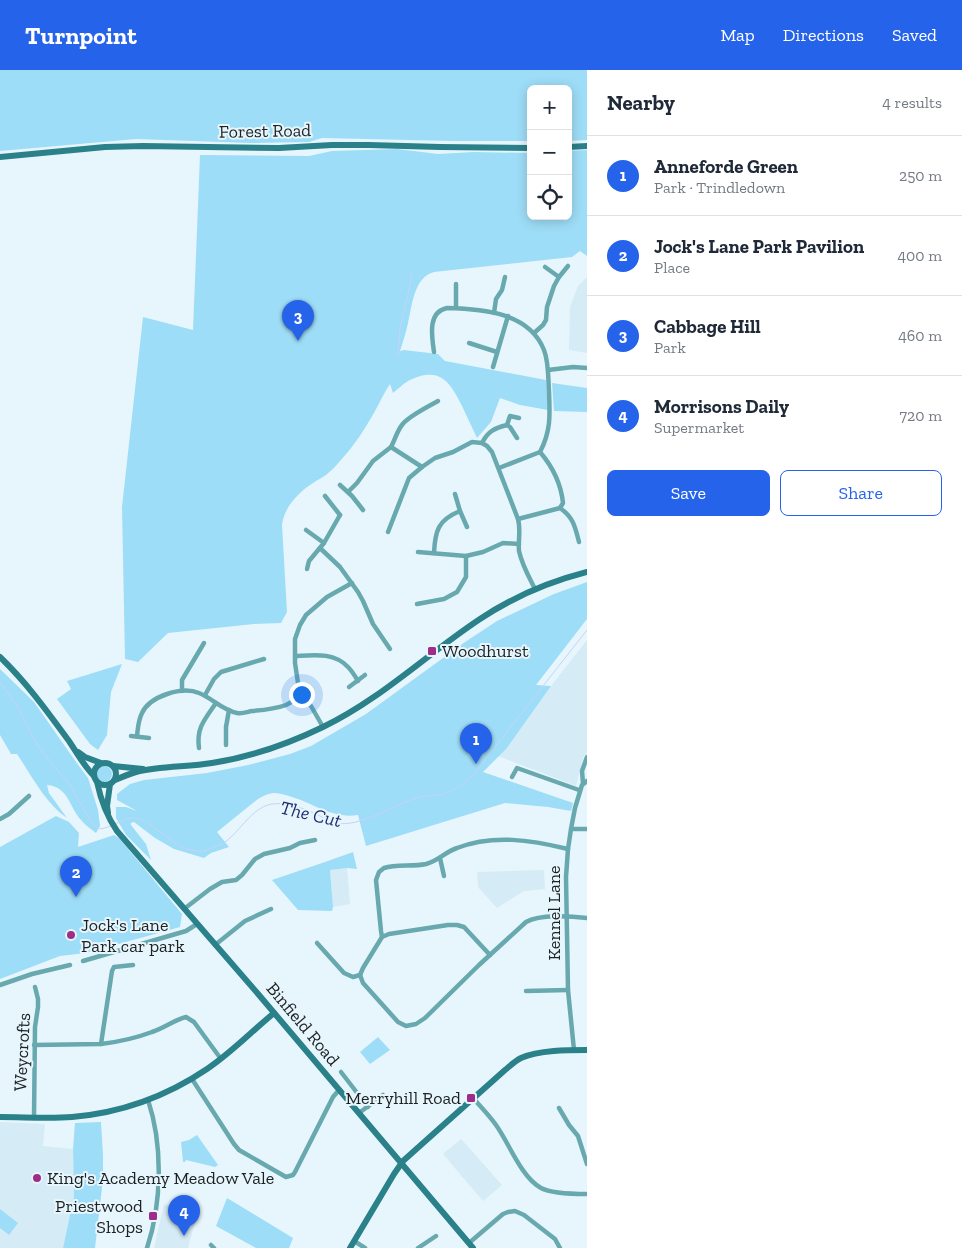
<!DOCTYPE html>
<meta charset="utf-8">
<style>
:root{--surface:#fff;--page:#f2f2f3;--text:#1f2937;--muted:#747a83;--line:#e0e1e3;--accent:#2563eb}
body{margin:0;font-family:"Zilla Slab",serif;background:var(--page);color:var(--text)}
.controls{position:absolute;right:15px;top:15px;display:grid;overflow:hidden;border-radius:8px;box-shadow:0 2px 12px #0003}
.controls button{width:45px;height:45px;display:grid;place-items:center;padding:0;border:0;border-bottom:1px solid var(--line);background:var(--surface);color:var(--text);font:25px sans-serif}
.you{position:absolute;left:301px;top:624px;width:18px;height:18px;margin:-12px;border:4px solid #fff;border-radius:50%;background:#1a73e8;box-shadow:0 0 0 8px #1a73e833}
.badge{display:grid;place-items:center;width:32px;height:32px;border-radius:50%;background:var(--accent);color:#fff;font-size:16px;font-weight:700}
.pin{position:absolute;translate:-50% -41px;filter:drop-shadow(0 1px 2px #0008)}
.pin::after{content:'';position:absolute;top:26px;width:18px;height:15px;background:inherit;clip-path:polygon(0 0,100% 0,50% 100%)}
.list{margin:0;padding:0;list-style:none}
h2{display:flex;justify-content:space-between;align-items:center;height:65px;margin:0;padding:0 20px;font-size:21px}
h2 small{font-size:16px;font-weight:400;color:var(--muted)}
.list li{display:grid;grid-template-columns:32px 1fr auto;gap:15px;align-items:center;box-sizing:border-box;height:80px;padding:0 20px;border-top:1px solid var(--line)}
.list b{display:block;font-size:19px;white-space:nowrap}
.list p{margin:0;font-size:16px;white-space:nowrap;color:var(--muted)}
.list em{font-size:16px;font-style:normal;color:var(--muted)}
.actions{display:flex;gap:10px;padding:15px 20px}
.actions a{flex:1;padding:11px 0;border:1px solid var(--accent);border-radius:8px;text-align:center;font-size:18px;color:var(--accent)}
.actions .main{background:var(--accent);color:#fff}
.icon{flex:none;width:28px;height:28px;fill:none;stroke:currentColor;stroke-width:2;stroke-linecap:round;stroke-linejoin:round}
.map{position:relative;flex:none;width:587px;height:1178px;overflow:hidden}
header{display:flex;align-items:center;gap:30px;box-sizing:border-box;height:70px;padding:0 25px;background:var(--accent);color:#fff}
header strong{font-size:24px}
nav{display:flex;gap:28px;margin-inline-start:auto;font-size:18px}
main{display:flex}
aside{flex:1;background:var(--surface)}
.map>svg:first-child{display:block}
.built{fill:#d5ebf5}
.green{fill:#9eddf7}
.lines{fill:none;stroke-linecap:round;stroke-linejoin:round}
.stream{stroke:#c5d3f7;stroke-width:1}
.street{stroke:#68a9af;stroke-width:4.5}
.secondary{stroke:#2b8189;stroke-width:6}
.poi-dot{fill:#9e2c89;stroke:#e7f6fc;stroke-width:2}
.labels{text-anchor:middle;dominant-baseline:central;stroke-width:4;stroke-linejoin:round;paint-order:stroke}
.street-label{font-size:18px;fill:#1c2123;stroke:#e7f6fc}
.poi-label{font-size:18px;fill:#1c2123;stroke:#e7f6fc;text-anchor:start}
.water-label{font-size:19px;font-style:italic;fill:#1d2b6f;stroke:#e7f6fc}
</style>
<header>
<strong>Turnpoint</strong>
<nav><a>Map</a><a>Directions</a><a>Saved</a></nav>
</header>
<main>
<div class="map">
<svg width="587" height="1178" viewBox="0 0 587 1178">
<rect width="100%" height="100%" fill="#e7f6fc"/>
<!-- built -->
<g class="built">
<path d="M587 207V283L569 280 570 237 578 216Z"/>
<path d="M587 570V682L583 688 576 716 498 686 507 678 551 616Z"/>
<path d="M347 798 350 834 333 837 330 800Z"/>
<path d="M544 800 545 819 524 821 497 838 478 817 477 802Z"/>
<path d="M0 1052 45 1054 43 1076 73 1079 74 1126 63 1178H0Z"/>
<path d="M461 1069 502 1115 483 1131 443 1084Z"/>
<path d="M164 1134 197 1145 188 1178H154Z"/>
</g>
<!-- green -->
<g class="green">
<path d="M0 0H587V70L568 71V19H531V71H453L322 68 309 72 251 73 136 69 0 81Z"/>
<path d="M397 79 438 84 474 82 531 83V146H568V81L587 80V186L580 181 572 187 434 202C414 207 412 236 408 253 406 262 403 272 400 281L404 280 438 284 445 291 546 310 548 340 520 335 500 328 491 352 477 368C472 357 467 347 462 336 449 310 439 296 408 311 403 314 398 319 393 323L390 314C384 323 380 332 375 341 365 359 354 376 340 391 336 396 331 401 326 405 322 408 317 410 313 413 299 422 284 437 282 455L287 542 281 553 254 554 168 563 138 592 125 589 122 437 143 247 193 260 200 85 309 86 332 81Z"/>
<path d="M552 313 587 318V342L554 341Z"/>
<path d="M587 512V549L536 615 551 616 507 678 483 702 573 733 571 741 548 737 505 733 366 776 358 745C333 749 315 734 292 727 286 725 279 723 273 723 267 724 263 726 258 729L217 762 229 777 211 783 204 788 174 779 155 768 134 752 131 753V755L146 774 151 790 126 765 116 748V737H126L137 741 117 730V724L130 714 144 710 207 703 248 695 290 684 311 676 366 644 465 572 497 551 554 524Z"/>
<path d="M122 594 111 622 107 665 98 680 90 674 57 629 71 619 67 611Z"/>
<path d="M0 599 34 632 76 692 88 708 98 740 100 756 96 763C91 759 85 755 81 750 69 737 69 717 47 715L49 723 67 748C45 733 32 706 17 684H11L0 665Z"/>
<circle cx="104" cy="704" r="8"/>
<path d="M56 746 69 752 79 763 78 777 114 765 119 768 182 844 180 857 86 883 60 886 0 909V777Z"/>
<path d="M353 782 357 799 347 798 330 800 333 837 332 841 298 840 272 810 325 792Z"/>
<path d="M378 967 390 980 370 994 360 982Z"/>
<path d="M101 1052 103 1085V1109L95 1178H63L74 1126 73 1079 75 1053Z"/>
<path d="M197 1065 218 1095 215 1097 186 1090 185 1092H183L181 1072 189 1070Z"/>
<path d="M227 1128 293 1168 289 1178H256L216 1156Z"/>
<path d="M0 1139 18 1153 9 1165 0 1158Z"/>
</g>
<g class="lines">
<!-- stream -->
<g class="stream">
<path d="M398 286 400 258 411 211V203"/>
<path d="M0 612 19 639 30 662 40 679 70 715 90 750 95 756 101 759 111 756"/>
<path d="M115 754C120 752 126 748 133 748 154 749 172 781 200 781 205 781 210 779 214 777 220 775 226 772 231 767 243 756 254 737 272 734 286 732 303 738 316 744 323 747 328 752 336 753 359 758 394 735 416 728 428 724 439 728 453 720 461 716 467 710 474 704L587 560"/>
</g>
<!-- street -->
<g class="street">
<path d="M545 197 559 207"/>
<path d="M456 214V238"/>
<path d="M494 243 496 229 502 220 505 207"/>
<path d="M534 263 543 255 546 250 547 237 554 216 559 207 568 196"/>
<path d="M469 273 497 282"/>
<path d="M434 282C432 267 427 242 447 238 482 239 529 242 544 280 549 293 548 307 549 322 550 345 551 361 540 382L499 398"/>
<path d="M493 297 508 246"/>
<path d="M548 300 573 297 587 298"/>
<path d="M507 355 510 346 519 348"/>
<path d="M507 355 510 357 517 368"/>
<path d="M482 373C488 361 495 358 507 355"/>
<path d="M391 377C395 370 397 361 402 355 407 347 429 336 438 331"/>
<path d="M340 415 352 426 363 440"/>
<path d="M348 422 357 413 373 391 391 377 422 397"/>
<path d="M455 424 460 441 467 457"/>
<path d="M325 426 340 445"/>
<path d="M560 438C574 448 575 457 579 472"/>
<path d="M518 449 560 438 563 433C561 414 552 396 540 382"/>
<path d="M306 460 324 473"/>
<path d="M388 462 409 408 422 397 435 388 453 382 472 372 482 373 487 376 492 382 518 449C521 460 518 470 519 481 522 495 529 507 535 519"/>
<path d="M320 478 340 497 358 522 363 531 373 554 390 579"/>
<path d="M418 482 466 486 483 482 503 473 519 474"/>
<path d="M434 483C435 461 438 450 460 441"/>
<path d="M307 499 309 491 324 473 340 445"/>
<path d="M417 534 444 529 457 522 466 507V486"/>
<path d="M295 586C314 585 334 582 348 597 352 601 355 606 358 611"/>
<path d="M349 617 365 605"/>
<path d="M182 621V610L204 573"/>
<path d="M205 625 214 609 221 602 264 589"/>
<path d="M323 657 311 636 303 625 298 613 295 593V569L300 555 306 545 327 527 352 513"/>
<path d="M131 666 149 668"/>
<path d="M137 666C138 658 138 651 142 643 150 626 182 616 199 623 212 628 222 640 237 643 242 644 247 642 252 641 264 640 275 639 286 635 292 632 298 628 303 625"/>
<path d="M226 675V657L229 640"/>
<path d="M199 678C196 658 205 649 216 633"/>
<path d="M512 707 517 698 579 720"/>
<path d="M583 713 582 701 587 687"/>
<path d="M0 749 9 744 29 726"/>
<path d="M571 759H587"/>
<path d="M440 788 444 806"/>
<path d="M184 839 210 819 222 812 236 810 242 805 255 789 264 784 290 778 300 773 315 770"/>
<path d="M382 867 381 861 376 810 379 802 384 798C397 794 412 797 426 794 438 791 445 782 457 778 493 764 531 770 568 779"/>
<path d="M317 873 344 903 353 907 360 905"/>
<path d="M215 875 245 851 271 839"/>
<path d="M83 891 186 861 197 854"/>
<path d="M360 905 363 913 398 952 406 956 416 954 425 948 479 895 526 852C540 844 571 846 587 848"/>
<path d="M360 905 363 898 382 867 389 864 448 855H457L464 857 490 885"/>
<path d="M0 915 32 904 70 895"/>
<path d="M526 921 568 920"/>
<path d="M101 974 112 901 114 897 133 895"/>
<path d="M34 975 101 974C118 972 136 968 152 962 164 958 174 950 186 947L194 952 221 989"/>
<path d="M574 980 568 920 566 807 568 779 571 759 575 738 582 715 587 711"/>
<path d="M341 1002 368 1037"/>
<path d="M192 1009 234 1074 239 1080 286 1107 293 1105 295 1102 333 1027 339 1020"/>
<path d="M473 1028C481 1037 489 1045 496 1055 509 1073 521 1107 541 1118 552 1124 574 1124 587 1124"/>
<path d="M559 1038 569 1055 578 1066 587 1094"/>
<path d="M359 1043 383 1025"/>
<path d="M34 1048 35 957 38 937V929L35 917"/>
<path d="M354 1171 365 1178"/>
<path d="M469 1173 503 1144 508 1142 515 1141 524 1145 555 1169 560 1178"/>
<path d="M211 1175 214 1178"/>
<path d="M147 1178C162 1133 163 1075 148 1030"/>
<path d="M418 1178 436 1166"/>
</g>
<!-- secondary -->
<g class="secondary">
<path d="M568 77 587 76"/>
<path d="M0 87 105 77 143 76 279 78 332 75H369L440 77 531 78"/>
<path d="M0 587C27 613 47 641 69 671 77 683 84 696 94 706"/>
<path d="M78 682 85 687 101 693"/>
<circle cx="105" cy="704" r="11"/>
<path d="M113 696 143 699"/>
<path d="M115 710C122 707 129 704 136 702 160 696 188 697 212 693 251 687 288 674 323 657 381 629 427 584 480 549 513 527 548 512 587 502"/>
<path d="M97 712C101 731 106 745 117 761L259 925 473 1178"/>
<path d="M108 743 107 736 110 714"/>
<path d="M0 1047C24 1047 48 1049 72 1047 120 1043 167 1026 207 999 231 983 251 962 274 943"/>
<path d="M350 1178 394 1104 403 1091 422 1074 505 1000C510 996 515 991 521 988 539 980 568 980 587 980"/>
</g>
</g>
<!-- markers -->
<g class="poi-dot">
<rect x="427" y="576" width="10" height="10" rx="2.5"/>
<circle cx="71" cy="865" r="5"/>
<rect x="466" y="1023" width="10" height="10" rx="2.5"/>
<circle cx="37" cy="1108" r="5"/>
<rect x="148" y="1141" width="10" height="10" rx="2.5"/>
</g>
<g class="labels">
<!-- street labels -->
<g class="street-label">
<text transform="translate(265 61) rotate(-1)">Forest Road</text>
<text transform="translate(554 843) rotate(-90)">Kennel Lane</text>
<text transform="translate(303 954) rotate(50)">Binfield Road</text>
<text transform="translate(22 982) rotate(-87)">Weycrofts</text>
</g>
<!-- poi labels -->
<g class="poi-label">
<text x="442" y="581">Woodhurst</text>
<text x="81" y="855">Jock's Lane<tspan x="81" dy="21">Park car park</tspan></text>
<text x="461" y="1028" text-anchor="end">Merryhill Road</text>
<text x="47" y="1108">King's Academy Meadow Vale</text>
<text x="143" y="1136" text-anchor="end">Priestwood<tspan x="143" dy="21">Shops</tspan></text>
</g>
<!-- water labels -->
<g class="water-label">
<text transform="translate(311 744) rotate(13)">The Cut</text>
</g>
</g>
</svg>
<div class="controls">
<button>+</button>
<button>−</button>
<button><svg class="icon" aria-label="locate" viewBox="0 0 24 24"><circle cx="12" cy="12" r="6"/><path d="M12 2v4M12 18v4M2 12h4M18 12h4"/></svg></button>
</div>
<div class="you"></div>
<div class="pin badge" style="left:476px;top:694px">1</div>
<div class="pin badge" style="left:76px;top:827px">2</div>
<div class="pin badge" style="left:298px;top:271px">3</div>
<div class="pin badge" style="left:184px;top:1166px">4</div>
</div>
<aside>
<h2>Nearby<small>4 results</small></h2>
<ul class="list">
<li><span class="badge">1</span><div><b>Anneforde Green</b><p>Park · Trindledown</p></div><em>250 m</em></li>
<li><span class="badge">2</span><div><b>Jock's Lane Park Pavilion</b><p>Place</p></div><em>400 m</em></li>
<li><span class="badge">3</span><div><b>Cabbage Hill</b><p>Park</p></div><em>460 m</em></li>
<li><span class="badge">4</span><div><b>Morrisons Daily</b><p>Supermarket</p></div><em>720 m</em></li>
</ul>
<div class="actions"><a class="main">Save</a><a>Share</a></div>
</aside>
</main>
